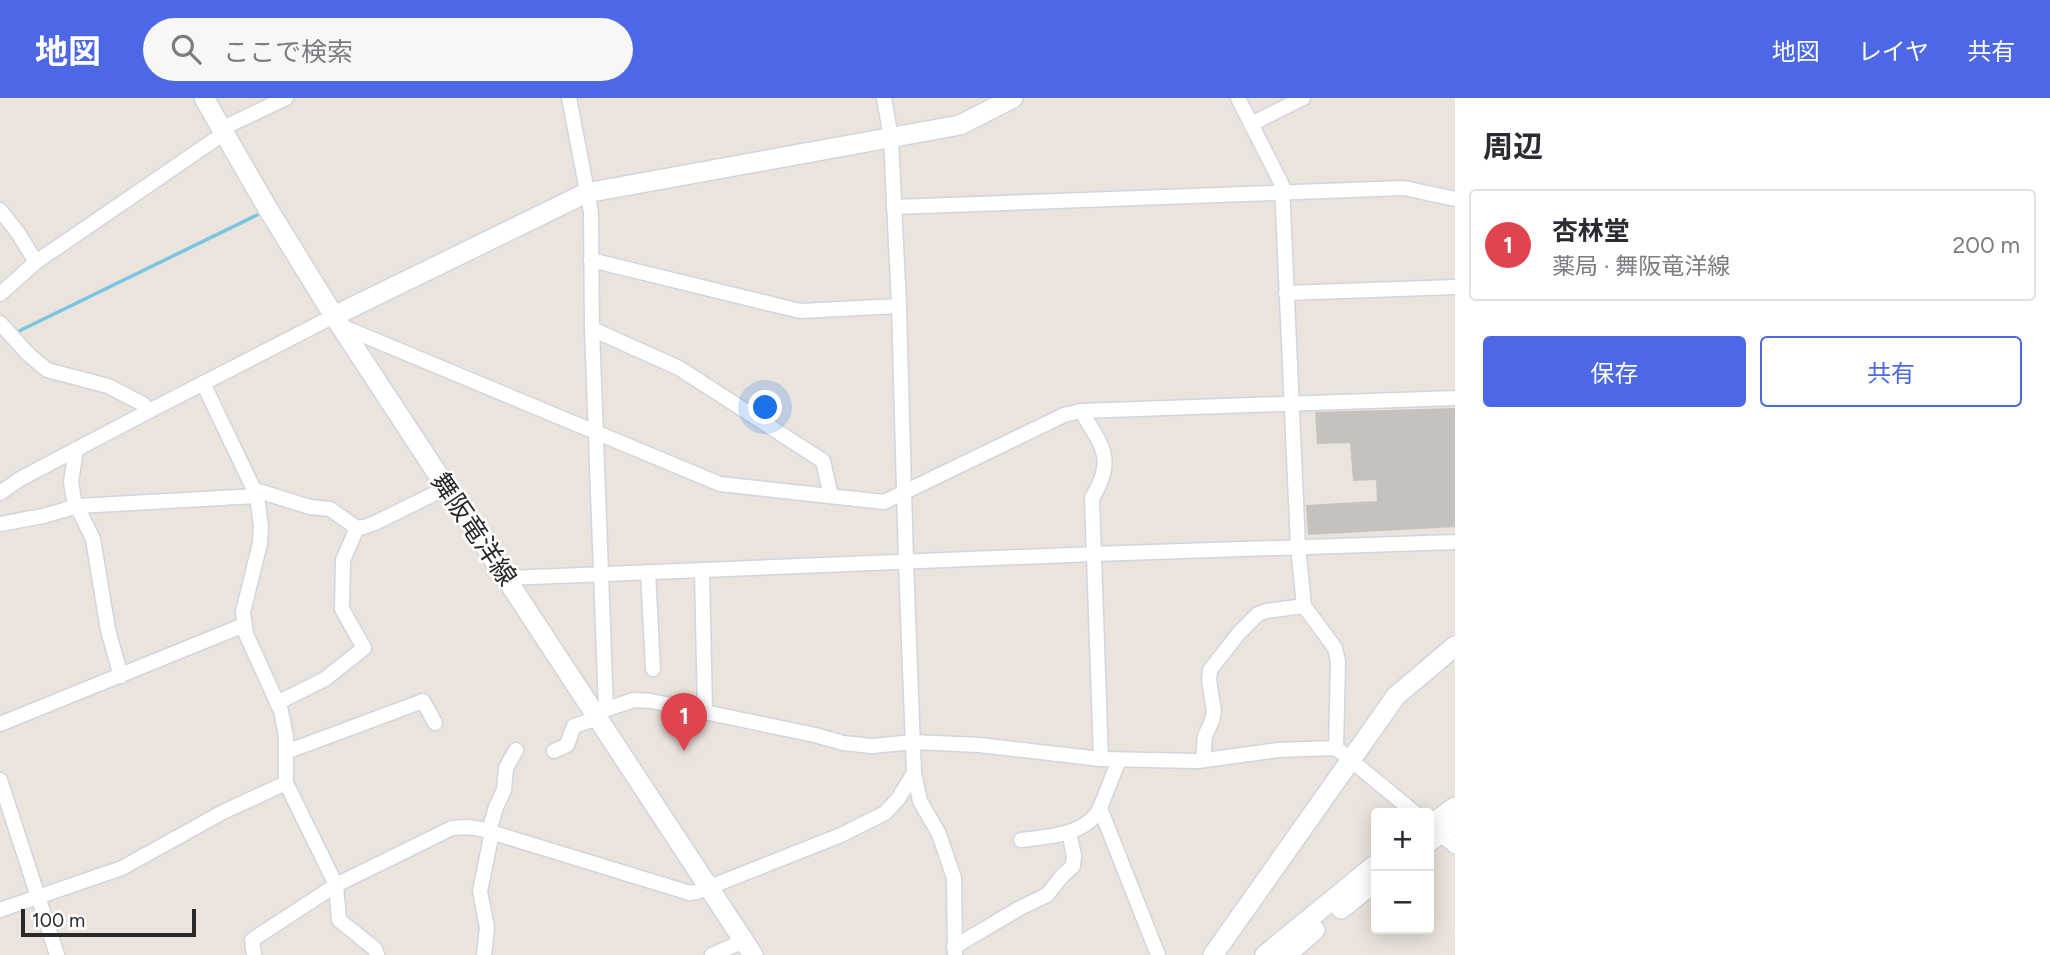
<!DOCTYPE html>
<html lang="ja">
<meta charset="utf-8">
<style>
:root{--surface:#fff;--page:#f7f7f7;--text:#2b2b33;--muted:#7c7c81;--line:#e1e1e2;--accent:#4c68e7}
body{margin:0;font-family:Figtree,"Noto Sans JP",sans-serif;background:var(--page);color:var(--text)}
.controls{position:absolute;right:21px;bottom:21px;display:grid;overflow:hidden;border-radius:7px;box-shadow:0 4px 18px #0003}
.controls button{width:63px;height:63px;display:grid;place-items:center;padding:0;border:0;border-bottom:2px solid var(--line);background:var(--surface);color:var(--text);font:35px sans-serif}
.scale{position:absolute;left:21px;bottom:18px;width:175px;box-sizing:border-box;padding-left:7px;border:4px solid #292929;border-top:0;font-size:19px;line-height:24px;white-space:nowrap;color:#292929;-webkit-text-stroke:5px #fff;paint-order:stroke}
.you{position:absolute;left:766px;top:310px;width:24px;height:24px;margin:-18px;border:5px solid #fff;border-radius:50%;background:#1a73e8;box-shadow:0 0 0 10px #1a73e833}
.badge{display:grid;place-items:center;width:46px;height:46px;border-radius:50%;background:var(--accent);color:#fff;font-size:23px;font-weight:700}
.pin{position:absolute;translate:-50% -58px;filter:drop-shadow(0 2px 4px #0008)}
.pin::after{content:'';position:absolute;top:37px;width:24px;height:21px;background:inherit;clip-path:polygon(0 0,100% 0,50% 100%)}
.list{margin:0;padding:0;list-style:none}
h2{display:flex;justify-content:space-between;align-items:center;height:91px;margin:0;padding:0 28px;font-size:30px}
h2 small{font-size:23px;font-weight:400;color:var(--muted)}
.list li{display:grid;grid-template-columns:46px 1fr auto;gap:21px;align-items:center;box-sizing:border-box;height:112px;margin:0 14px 14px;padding:0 14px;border:2px solid var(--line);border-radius:7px}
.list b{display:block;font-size:26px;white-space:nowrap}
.list p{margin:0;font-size:23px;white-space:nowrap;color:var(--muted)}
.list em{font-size:23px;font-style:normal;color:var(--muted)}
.actions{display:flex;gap:14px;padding:21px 28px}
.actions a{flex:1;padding:16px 0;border:2px solid var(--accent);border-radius:7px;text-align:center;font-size:24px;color:var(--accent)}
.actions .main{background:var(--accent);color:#fff}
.icon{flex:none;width:38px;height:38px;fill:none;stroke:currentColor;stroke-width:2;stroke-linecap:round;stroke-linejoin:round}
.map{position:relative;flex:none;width:1455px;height:857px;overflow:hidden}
header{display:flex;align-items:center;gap:42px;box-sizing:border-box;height:98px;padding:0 35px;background:var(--accent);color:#fff}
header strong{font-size:33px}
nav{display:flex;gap:38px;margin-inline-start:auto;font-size:24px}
.search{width:490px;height:63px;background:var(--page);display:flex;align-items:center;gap:18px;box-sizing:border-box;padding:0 24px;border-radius:38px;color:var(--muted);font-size:26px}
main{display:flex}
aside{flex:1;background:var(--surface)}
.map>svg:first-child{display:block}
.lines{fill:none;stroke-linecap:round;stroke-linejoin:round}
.stream{stroke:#79c5e2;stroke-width:3.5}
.building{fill:#c5c1bc}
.street-casing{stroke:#d2d4e0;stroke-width:17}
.secondary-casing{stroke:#d2d4e0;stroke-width:22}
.street{stroke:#fff;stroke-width:14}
.secondary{stroke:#fff;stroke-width:19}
.labels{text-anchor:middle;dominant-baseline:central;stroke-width:5;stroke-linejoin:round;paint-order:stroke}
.street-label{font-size:26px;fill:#292929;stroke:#fff}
</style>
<header>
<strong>地図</strong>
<div class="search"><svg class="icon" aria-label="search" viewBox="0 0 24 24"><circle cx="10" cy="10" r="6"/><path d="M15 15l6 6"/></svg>ここで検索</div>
<nav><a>地図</a><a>レイヤ</a><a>共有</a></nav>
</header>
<main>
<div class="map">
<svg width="1455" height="857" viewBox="0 0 1455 857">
<rect width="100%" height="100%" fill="#eae4dc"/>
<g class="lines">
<!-- stream -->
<path class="stream" d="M13 236 257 117"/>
</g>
<!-- building -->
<path class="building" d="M1455 310V429L1308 437 1306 407 1377 403 1376 382 1353 383 1350 345 1317 346 1315 314Z"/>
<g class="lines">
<defs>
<g id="street">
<path d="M569 0 591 114 592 231 606 611"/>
<path d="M884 0 891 40 899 208 906 464 914 675 920 703 939 736 954 780 955 857"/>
<path d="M1238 0 1282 87 1298 448 1304 508 1335 550 1338 563 1336 650"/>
<path d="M1251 26 1303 0"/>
<path d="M221 31 286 0"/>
<path d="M894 109 1404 90 1455 101"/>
<path d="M0 112 18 135 36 164"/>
<path d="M591 162 800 213 899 208"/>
<path d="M1286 195 1455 189"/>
<path d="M0 196 36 164 223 36"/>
<path d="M0 225 28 256 47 272 108 288 143 306 149 313"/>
<path d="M341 228 720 386 884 404 1064 317 1081 313 1455 300"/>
<path d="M592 231 679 270 823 363 831 398"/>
<path d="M203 285 257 398 261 428 260 445 243 514 246 536 281 613 286 638V685L336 787 339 822 375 851 377 857"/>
<path d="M1081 313C1102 348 1116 361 1092 400L1101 661"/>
<path d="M76 351 71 384 74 402 93 441 108 532 121 578"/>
<path d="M255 392 310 409 330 411 357 430 364 429 375 425 446 390"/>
<path d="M0 395 20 381 149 313 334 218"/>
<path d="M0 426 43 418 78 408 257 398"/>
<path d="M702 472 705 614"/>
<path d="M648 474 653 571"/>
<path d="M506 480 1094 456 1455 444"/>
<path d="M277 605 325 581 364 550 342 511 343 462 357 430"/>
<path d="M595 615 634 602 651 603 815 637 843 645 872 648 913 644 979 647 1101 661 1198 663 1278 652 1336 650 1415 715"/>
<path d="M0 626 244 527"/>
<path d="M554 653 567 647 574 628 598 620"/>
<path d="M286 654 423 603 435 625"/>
<path d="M1119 662 1100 710 1158 857"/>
<path d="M1203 662 1205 638 1212 623 1214 613 1209 582 1210 572 1239 535 1258 516 1266 513 1304 508"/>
<path d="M0 682 57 857"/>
<path d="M1434 731 1455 748"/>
<path d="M489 733 496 709 504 692 506 670 516 652"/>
<path d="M1021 742C1047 739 1087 737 1100 710"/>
<path d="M0 812 122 770 223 714 286 685"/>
<path d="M954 849 1020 810 1047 797 1062 778 1073 768 1074 758 1069 734"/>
<path d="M254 857 252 842 336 787 452 730 467 729 481 731 690 795 697 794 841 737 885 715 898 701 914 675"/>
<path d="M484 857 487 830 480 793 492 734"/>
<path d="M712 857 744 843"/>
</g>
<g id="secondary">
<path d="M204 0 268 111 334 218 753 857"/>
<path d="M334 218 586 95 960 27 1013 0"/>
<path d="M1429 728 1455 709"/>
<path d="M1429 744 1455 726"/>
<path d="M1341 811 1376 783"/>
<path d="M1213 857 1396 598 1455 548"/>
<path d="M1265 857 1376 766"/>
<path d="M1286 857 1315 832"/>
</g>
</defs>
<!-- street casing -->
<use href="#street" class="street-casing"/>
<!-- secondary casing -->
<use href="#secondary" class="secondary-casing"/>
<!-- street -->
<use href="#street" class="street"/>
<!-- secondary -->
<use href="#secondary" class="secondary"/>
</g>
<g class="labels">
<!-- street labels -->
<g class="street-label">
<text transform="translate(474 431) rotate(56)">舞阪竜洋線</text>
</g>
</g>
</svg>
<div class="controls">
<button>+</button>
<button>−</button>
</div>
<div class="scale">100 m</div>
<div class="you"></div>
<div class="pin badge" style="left:684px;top:653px;background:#e0444e">1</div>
</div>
<aside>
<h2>周辺<small></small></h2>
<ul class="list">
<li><span class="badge" style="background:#e0444e">1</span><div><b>杏林堂</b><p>薬局 · 舞阪竜洋線</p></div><em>200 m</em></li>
</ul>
<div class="actions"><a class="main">保存</a><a>共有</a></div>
</aside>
</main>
